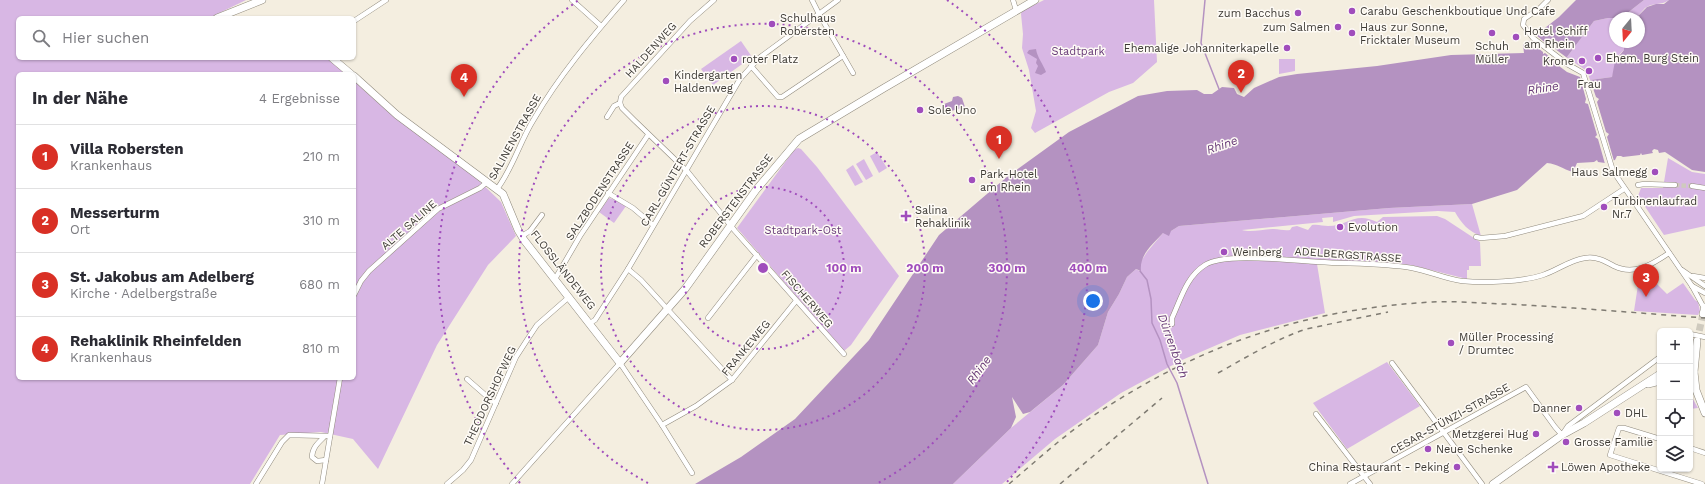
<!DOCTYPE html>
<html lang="de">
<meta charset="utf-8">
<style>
:root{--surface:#fff;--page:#f2f2f3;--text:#2b2b33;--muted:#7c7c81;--line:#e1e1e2;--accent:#d93025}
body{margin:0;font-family:"Work Sans",sans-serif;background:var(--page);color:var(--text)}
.controls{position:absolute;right:12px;bottom:12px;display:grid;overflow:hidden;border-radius:6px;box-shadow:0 1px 3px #0004}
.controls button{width:36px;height:36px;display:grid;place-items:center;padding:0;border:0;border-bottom:1px solid var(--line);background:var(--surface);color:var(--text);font:20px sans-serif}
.compass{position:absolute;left:1609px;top:12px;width:36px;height:36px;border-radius:50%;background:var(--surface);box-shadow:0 1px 3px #0004;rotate:198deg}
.you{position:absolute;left:1093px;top:301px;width:14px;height:14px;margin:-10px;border:3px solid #fff;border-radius:50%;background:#1a73e8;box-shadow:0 0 0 6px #1a73e833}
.badge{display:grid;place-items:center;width:26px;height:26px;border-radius:50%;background:var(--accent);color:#fff;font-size:13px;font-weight:700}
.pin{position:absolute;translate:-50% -33px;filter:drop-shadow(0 1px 2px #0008)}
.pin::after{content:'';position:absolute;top:21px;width:14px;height:12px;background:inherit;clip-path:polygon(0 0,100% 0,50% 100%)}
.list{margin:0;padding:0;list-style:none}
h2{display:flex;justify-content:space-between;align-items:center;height:52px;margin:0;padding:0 16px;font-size:17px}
h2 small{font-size:13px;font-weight:400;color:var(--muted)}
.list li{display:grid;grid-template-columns:26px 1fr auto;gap:12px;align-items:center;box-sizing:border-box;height:64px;padding:0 16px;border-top:1px solid var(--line)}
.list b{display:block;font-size:15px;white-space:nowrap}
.list p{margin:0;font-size:13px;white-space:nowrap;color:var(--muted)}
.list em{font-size:13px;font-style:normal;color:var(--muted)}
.icon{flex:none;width:22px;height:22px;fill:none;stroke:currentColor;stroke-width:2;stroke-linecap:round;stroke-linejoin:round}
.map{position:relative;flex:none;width:1705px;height:484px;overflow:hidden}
.search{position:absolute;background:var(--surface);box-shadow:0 1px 3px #0004;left:16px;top:16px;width:340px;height:44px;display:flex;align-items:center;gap:10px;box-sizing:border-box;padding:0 14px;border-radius:6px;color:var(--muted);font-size:15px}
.panel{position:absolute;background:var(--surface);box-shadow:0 1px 3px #0004;left:16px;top:72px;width:340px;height:308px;border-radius:6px}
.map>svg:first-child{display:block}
.green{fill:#d8b7e4}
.water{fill:#b492c1}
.pier{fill:#f4eee0}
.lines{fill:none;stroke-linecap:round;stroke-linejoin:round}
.stream{stroke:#b492c1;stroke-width:1.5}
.street-tunnel{stroke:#cfcabe;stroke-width:4.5;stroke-dasharray:4.5 2;stroke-linecap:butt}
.primary-tunnel{stroke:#cfcabe;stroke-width:7;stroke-dasharray:7 3.5;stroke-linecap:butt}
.street-casing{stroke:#908a7d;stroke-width:5.5}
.secondary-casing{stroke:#908a7d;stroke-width:8}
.primary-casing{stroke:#908a7d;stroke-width:8}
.street{stroke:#fff;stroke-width:4.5}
.secondary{stroke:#fff;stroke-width:7}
.primary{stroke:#fff;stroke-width:7}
.rail{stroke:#7f7b72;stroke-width:1.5;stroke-dasharray:5 5;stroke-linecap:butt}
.ring{fill:none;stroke:#a04dbc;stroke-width:2;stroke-dasharray:2 4}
.poi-dot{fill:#a04dbc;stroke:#fefbf6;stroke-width:1.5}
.labels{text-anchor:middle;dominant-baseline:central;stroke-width:3;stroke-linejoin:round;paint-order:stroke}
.poi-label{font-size:11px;fill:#3d3a35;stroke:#fefbf6;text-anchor:start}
.street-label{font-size:11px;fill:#3d3a35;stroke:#fefbf6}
.park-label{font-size:11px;fill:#693c79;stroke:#fefbf6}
.water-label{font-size:12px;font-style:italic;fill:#683b78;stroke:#fefbf6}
.centre{fill:#a04dbc;stroke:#fefbf6;stroke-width:2}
.ring-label{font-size:12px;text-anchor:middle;font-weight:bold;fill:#a04dbc;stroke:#fefbf6;stroke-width:3;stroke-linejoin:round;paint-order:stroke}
</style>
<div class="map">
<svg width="1705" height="484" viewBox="0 0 1705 484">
<rect width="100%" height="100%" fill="#f4eee0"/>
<!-- green -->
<g class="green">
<path d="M0 0H246L209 18H18V58H324L332 61 346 74H18V378H354V81L384 108 475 177 501 202 516 236 488 265 437 345 378 469 353 439 321 432 280 435 250 484H0Z"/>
<path d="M1044 0H1154L1157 62 1133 83 1109 92 1035 133 1031 128 1036 111 1029 70 1022 48 1023 34 1021 14 1022 11Z"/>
<path d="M1644 0H1669C1661 6 1653 2 1645 8 1642 11 1639 15 1636 18H1621Z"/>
<path d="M1608 18H1615V42H1624V50C1611 61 1618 65 1612 77L1590 80 1567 57 1594 21Z"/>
<path d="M741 41 752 57 713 85 701 69Z"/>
<path d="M1279 59H1295V71L1279 74Z"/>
<path d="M798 148 801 149 817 167 899 276 851 345 844 351 737 228 794 150Z"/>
<path d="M877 152 887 168 879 173 870 156Z"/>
<path d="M1668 158 1692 172 1705 174V226L1664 235 1638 196 1641 188H1663Z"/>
<path d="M864 159 873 176 866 180 856 164Z"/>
<path d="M853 165 863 182 855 186 846 170Z"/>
<path d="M609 198 613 199 626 206 614 223 599 212Z"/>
<path d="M1472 204 1481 236C1469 232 1461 223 1455 212L1438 211 1354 216 1333 222V217L1322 218 1323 222 1242 230C1251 233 1263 229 1274 229 1280 229 1284 231 1290 230L1292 227 1297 226 1308 230 1312 225C1318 224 1323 226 1328 226 1348 226 1355 211 1377 222L1383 217 1437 216 1445 219 1480 242 1481 266H1469V270H1467V279L1411 265 1249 256 1214 262 1254 259 1317 264 1325 313 1240 335 1182 360 1121 393 1055 439 1002 484H953L1011 428 1063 385 1098 345 1108 312 1119 294 1127 277 1136 269 1140 271V263L1147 252 1163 233 1171 231 1179 226 1389 208Z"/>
<path d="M1683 283 1695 300 1698 302 1700 311 1698 315 1634 311 1638 285 1657 284 1667 294Z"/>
<path d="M1387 362 1420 406 1347 449 1313 403Z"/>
<path d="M1690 394 1698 408 1690 409Z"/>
</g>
<!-- water -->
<g class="water">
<path d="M1576 0H1644L1621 18H1608L1594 21 1567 57 1590 80 1612 77 1615 61 1624 50V42H1639V18H1636L1647 7 1656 4H1664L1669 0H1705V172L1692 170 1665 152 1659 153 1658 150 1654 149 1652 151 1653 153 1642 155 1641 153 1640 155 1623 157 1621 156H1617L1615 160 1605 163 1598 162 1597 160 1594 162 1577 163 1573 172C1562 169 1558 164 1547 163L1517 190 1472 204 1389 208 1179 226 1171 231 1169 236 1163 233C1153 244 1139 255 1141 271L1136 269 1127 277 1119 294 1108 312 1098 345 1063 385 1030 412 1023 414 1012 397 1016 417 1011 428 953 484H695L741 457 795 419 869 340 939 235 1008 176 1069 132 1138 96 1167 91 1197 90 1204 94H1212L1222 87 1234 88 1237 94 1244 97 1254 88 1279 77 1297 74 1377 66 1451 55 1524 53 1523 45 1559 17Z"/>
<path d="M1036 49C1037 57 1043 64 1046 72L1041 75 1035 73 1038 66 1036 63 1037 59 1027 53 1029 50Z"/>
<path d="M958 96 962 98 965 107 948 112 947 108H944V104L952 101 953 97Z"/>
</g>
<!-- pier -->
<path class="pier" d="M1536 35 1548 45 1551 44V46L1566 57 1587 71 1596 97 1599 99 1597 102 1606 132 1609 134 1607 137 1614 161 1605 164 1598 139 1595 137 1597 135 1588 104 1585 103 1586 99 1580 77 1567 72 1559 66 1560 65 1545 53 1543 54V52L1528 40Z"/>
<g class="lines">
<!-- stream -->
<g class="stream">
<path d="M1205 0 1201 43 1219 89"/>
<path d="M1140 271 1147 280 1151 299 1152 323 1160 340 1167 364 1177 383 1208 484"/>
</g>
<!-- street-tunnel -->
<path class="street-tunnel" d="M1675 185 1692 186"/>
<!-- primary-tunnel -->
<path class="primary-tunnel" d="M1697 341 1703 314"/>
<defs>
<g id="street">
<path d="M572 0 601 26"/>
<path d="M812 0 819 14 853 73"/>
<path d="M1013 0 1016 10"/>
<path d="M1548 0 1540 8 1524 19 1523 25 1533 38 1567 64 1583 73 1613 171 1692 286 1704 308"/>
<path d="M354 21 386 0"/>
<path d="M751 66 778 97H782L843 56"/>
<path d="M620 103 622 108 634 120 687 171 735 231 844 354"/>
<path d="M620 103 621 97 690 21 714 0"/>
<path d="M607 117 614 106 620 103"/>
<path d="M1638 185 1644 184 1675 185"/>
<path d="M1692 186 1705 188"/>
<path d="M497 189C513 168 520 141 534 119 559 76 591 38 624 0"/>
<path d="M608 193 633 208 653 225"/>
<path d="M522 236 530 231 542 215"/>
<path d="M1476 237 1481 238 1505 236 1583 216 1624 189"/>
<path d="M628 269 641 280 732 380"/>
<path d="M1682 270 1705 286"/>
<path d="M1693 276 1705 278"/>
<path d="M555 279 580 236 648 135"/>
<path d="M1692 286 1705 293"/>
<path d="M354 295 361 281 369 271 438 209 480 188 487 182"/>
<path d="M708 318 757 255"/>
<path d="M590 323 595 320 628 269 740 79 759 58 838 0"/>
<path d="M1172 324V318C1181 299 1186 277 1205 265 1225 252 1293 261 1319 262 1350 264 1381 263 1412 268 1429 271 1445 279 1462 281 1484 283 1522 282 1543 275 1558 270 1570 260 1585 258 1596 256 1605 261 1614 266 1634 276 1653 264 1669 253"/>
<path d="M1690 334 1705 337"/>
<path d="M1392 363 1482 484"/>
<path d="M467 379 491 400 496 403"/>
<path d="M1316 414 1370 484"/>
<path d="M662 425 696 406 732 380 796 301"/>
<path d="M324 437C318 443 312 448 312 457L317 461 326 460"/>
<path d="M1660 439 1624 428H1619L1610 455 1702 484"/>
<path d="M1690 448 1705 453"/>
<path d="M256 484 282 442 289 435 330 436"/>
<path d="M322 484 340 378"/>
<path d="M447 484 463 470 471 460 516 357 527 340 537 325 569 297"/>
<path d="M512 484 620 363 662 425 692 473"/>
<path d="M1350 484 1526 387 1555 427 1562 435 1568 426 1660 357"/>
</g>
<g id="secondary">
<path d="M217 18 262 0"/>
<path d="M332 58 351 74"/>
<path d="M354 76 397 115 503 194 518 230 524 240 620 363 685 289 756 190 799 139 884 88 1035 0"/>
<path d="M1690 370 1694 372 1696 390 1705 413"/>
</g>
<g id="primary">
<path d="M1703 314 1705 307"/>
<path d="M1690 375 1694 372 1697 341"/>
<path d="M1648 384 1660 381"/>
<path d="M1493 484 1562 435 1584 423 1660 374"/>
</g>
</defs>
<!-- street casing -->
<use href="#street" class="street-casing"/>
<!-- secondary casing -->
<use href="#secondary" class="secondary-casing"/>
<!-- primary casing -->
<use href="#primary" class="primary-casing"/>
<!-- street -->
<use href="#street" class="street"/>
<!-- secondary -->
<use href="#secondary" class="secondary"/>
<!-- primary -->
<use href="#primary" class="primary"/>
<!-- rail -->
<g class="rail">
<path d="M1218 373C1247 357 1274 340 1306 329L1388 312"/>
<path d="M1009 484C1036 461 1063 436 1093 416 1199 345 1305 309 1432 302 1456 301 1480 303 1504 304 1571 307 1638 313 1705 318"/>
<path d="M1060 484 1162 398"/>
</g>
</g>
<!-- distance rings -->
<g class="ring">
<circle cx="763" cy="268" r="81"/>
<circle cx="763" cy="268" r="162"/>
<path d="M648 483A244 244 0 1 1 878 483"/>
<path d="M520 483A325 325 0 0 1 579 0M947 0A325 325 0 0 1 1006 483"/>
</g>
<!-- markers -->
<g class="poi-dot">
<circle cx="1352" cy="11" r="4"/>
<circle cx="1298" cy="13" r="4"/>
<circle cx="772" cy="24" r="4"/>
<circle cx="1338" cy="27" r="4"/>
<circle cx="1352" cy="33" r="4"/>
<circle cx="1492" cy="33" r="4"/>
<circle cx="1516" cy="37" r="4"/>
<circle cx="1287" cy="48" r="4"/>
<circle cx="1598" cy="58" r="4"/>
<circle cx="734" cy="59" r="4"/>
<circle cx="1582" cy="61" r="4"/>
<circle cx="1589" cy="71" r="4"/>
<circle cx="666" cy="81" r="4"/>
<circle cx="920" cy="110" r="4"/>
<circle cx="1655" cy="172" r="4"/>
<circle cx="972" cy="180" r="4"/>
<circle cx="1604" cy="207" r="4"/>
<path d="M904 210h4v4h4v4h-4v4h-4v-4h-4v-4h4z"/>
<circle cx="1340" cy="227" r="4"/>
<circle cx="1224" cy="252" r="4"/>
<circle cx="1451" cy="343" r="4"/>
<circle cx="1579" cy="408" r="4"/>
<circle cx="1617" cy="413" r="4"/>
<circle cx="1536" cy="434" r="4"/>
<circle cx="1566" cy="442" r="4"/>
<circle cx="1428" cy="449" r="4"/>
<circle cx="1457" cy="467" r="4"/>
<path d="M1551 461h4v4h4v4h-4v4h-4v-4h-4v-4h4z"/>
</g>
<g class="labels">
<!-- poi labels -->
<g class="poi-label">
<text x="1360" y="11">Carabu Geschenkboutique Und Cafe</text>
<text x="1290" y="13" text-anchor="end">zum Bacchus</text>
<text x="780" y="18">Schulhaus<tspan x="780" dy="13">Robersten</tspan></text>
<text x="1330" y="27" text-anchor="end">zum Salmen</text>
<text x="1360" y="27">Haus zur Sonne,<tspan x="1360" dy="13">Fricktaler Museum</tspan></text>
<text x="1524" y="31">Hotel Schiff<tspan x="1524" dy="13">am Rhein</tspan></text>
<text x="1492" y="46" text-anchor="middle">Schuh<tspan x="1492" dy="13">Müller</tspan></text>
<text x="1279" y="48" text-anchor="end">Ehemalige Johanniterkapelle</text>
<text x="1606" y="58">Ehem. Burg Stein</text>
<text x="742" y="59">roter Platz</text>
<text x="1574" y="61" text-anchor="end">Krone</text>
<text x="674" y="75">Kindergarten<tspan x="674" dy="13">Haldenweg</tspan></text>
<text x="1589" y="84" text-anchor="middle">Frau</text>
<text x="928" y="110">Sole Uno</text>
<text x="1647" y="172" text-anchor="end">Haus Salmegg</text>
<text x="980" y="174">Park-Hotel<tspan x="980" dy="13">am Rhein</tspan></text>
<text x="1612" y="201">Turbinenlaufrad<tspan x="1612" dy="13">Nr.7</tspan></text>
<text x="915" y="210">Salina<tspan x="915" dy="13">Rehaklinik</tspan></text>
<text x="1348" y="227">Evolution</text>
<text x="1232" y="252">Weinberg</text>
<text x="1459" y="337">Müller Processing<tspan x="1459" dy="13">/ Drumtec</tspan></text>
<text x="1571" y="408" text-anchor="end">Danner</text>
<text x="1625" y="413">DHL</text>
<text x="1528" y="434" text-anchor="end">Metzgerei Hug</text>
<text x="1574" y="442">Grosse Familie</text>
<text x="1436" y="449">Neue Schenke</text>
<text x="1449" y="467" text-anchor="end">China Restaurant - Peking</text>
<text x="1561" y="467">Löwen Apotheke</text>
</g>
<!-- street labels -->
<g class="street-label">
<text transform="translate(651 50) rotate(-48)">HALDENWEG</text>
<text transform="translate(515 137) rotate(-61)">SALINENSTRASSE</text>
<text transform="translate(678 166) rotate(-60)">CARL-GÜNTERT-STRASSE</text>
<text transform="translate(600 191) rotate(-57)">SALZBODENSTRASSE</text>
<text transform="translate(736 201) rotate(-53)">ROBERSTENSTRASSE</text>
<text transform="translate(409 225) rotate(-41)">ALTE SALINE</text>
<text transform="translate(1348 255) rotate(4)">ADELBERGSTRASSE</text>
<text transform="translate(563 270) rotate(52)">FLOSSLÄNDEWEG</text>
<text transform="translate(807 299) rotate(49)">FISCHERWEG</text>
<text transform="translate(746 348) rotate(-50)">FRANKEWEG</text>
<text transform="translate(490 396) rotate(-65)">THEODORSHOFWEG</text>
<text transform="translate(1450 419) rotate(-29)">CESAR-STÜNZI-STRASSE</text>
</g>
<!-- park labels -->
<g class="park-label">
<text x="1078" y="51">Stadtpark</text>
<text x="803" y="230">Stadtpark-Ost</text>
</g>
<!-- water labels -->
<g class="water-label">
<text transform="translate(1543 88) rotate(-9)">Rhine</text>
<text transform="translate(1222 145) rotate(-19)">Rhine</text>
<text transform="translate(1173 346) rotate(70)">Dürrenbach</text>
<text transform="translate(979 370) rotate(-54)">Rhine</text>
</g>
</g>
<circle cx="763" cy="268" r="6" class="centre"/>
<g class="ring-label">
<text x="844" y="272">100 m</text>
<text x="925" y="272">200 m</text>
<text x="1007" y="272">300 m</text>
<text x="1088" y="272">400 m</text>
</g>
</svg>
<div class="controls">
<button>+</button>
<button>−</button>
<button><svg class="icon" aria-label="locate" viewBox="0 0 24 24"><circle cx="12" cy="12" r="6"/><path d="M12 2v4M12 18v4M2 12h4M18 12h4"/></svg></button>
<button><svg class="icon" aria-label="layers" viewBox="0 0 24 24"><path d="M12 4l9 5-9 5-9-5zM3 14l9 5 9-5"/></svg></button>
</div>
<svg class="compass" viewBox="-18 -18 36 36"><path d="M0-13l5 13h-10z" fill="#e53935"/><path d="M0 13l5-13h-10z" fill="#7c7c81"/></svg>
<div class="you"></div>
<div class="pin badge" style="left:999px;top:159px">1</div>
<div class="pin badge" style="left:1241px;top:93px">2</div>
<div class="pin badge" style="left:1646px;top:297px">3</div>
<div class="pin badge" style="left:464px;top:97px">4</div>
<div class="search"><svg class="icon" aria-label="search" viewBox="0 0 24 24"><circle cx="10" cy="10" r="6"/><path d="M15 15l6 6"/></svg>Hier suchen</div>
<section class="panel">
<h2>In der Nähe<small>4 Ergebnisse</small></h2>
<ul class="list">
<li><span class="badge">1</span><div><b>Villa Robersten</b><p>Krankenhaus</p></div><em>210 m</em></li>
<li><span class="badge">2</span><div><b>Messerturm</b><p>Ort</p></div><em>310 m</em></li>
<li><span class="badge">3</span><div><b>St. Jakobus am Adelberg</b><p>Kirche · Adelbergstraße</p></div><em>680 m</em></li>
<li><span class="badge">4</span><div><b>Rehaklinik Rheinfelden</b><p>Krankenhaus</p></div><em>810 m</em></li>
</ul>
</section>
</div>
